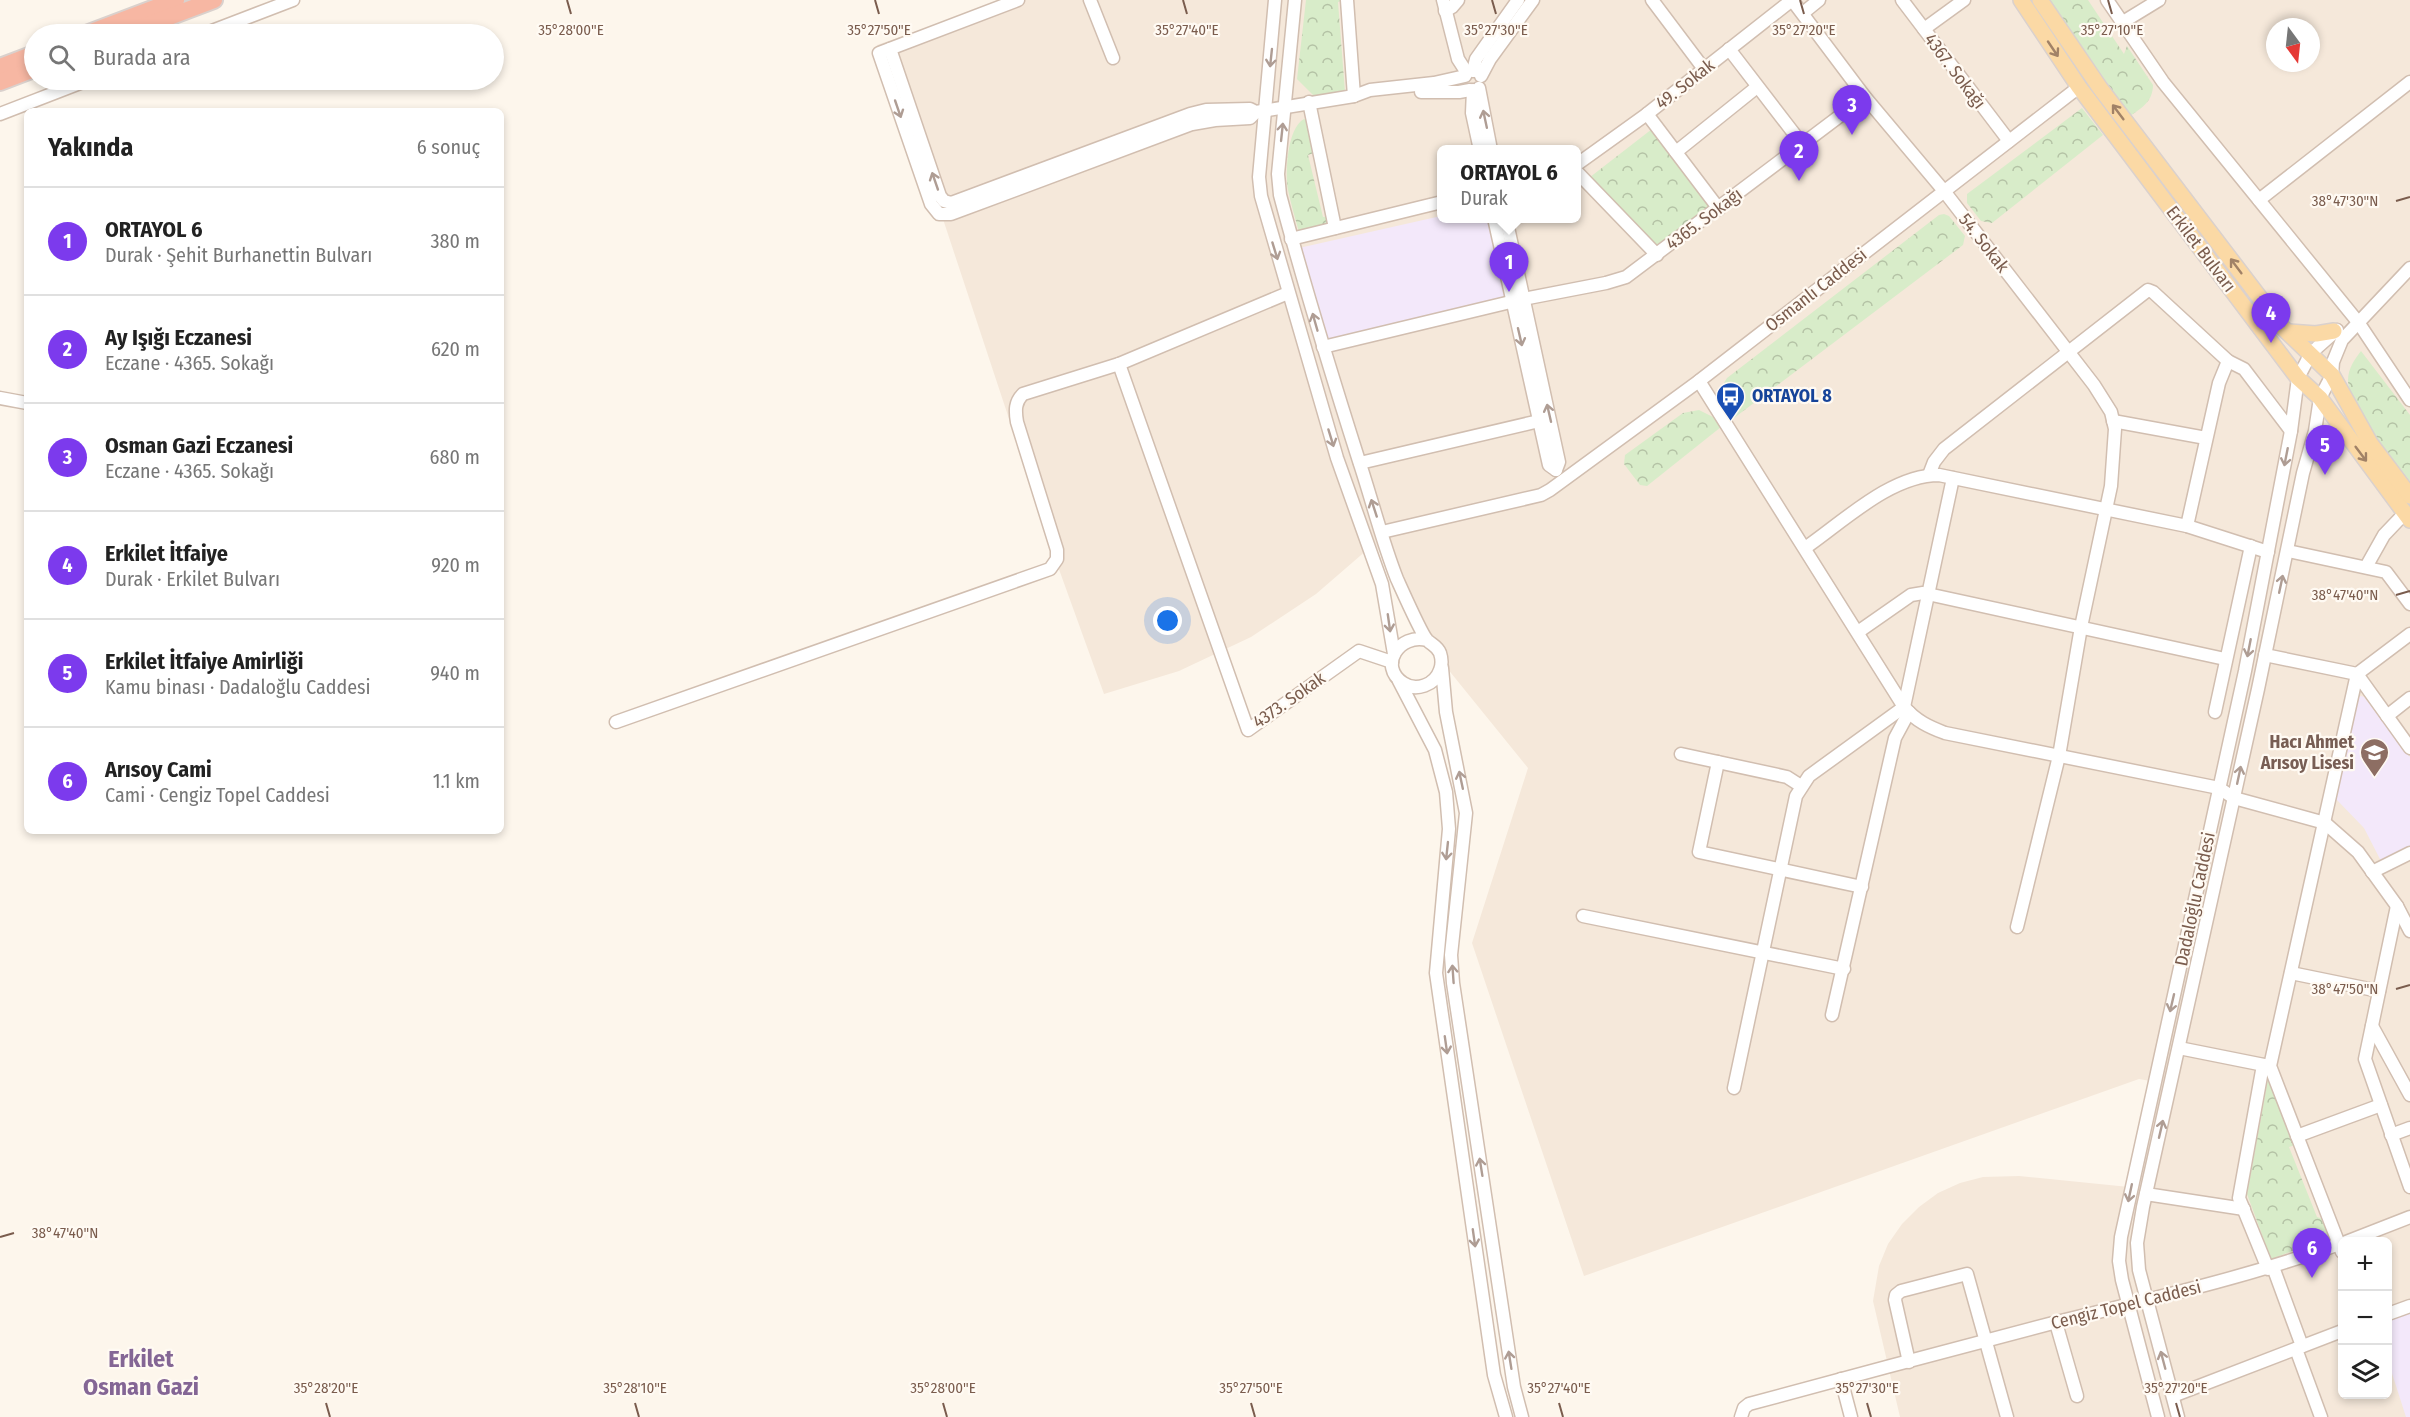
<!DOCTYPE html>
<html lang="tr">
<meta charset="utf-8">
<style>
:root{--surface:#fff;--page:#f6f6f6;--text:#222;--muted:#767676;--line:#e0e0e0;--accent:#7c3aed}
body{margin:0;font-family:"Fira Sans Condensed",sans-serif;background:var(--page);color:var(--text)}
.controls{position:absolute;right:18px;bottom:18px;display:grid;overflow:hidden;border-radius:9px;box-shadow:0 3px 9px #0003}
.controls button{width:54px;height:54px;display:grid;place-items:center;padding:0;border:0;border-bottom:2px solid var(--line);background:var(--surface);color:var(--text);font:30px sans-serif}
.compass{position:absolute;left:2266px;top:18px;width:54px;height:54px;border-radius:50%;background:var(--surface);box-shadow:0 3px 9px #0003;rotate:165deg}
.you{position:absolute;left:1168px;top:621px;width:21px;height:21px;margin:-15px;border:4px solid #fff;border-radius:50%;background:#1a73e8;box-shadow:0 0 0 9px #1a73e833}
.badge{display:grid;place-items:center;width:39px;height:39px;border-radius:50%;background:var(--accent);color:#fff;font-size:20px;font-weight:700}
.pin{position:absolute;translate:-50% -50px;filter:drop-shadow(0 2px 3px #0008)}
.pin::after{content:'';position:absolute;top:32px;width:21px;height:18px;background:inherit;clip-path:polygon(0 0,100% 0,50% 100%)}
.popup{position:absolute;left:1437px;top:145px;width:144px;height:78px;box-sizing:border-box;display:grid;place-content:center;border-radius:9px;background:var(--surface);filter:drop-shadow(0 2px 4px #0005);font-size:20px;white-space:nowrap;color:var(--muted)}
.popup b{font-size:22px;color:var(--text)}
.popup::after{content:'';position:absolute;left:50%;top:100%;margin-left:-12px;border:12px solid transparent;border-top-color:var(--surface)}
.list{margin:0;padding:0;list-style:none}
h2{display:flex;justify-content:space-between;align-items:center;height:78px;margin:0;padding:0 24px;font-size:26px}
h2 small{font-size:20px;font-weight:400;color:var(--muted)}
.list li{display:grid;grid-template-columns:39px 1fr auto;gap:18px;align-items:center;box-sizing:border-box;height:108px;padding:0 24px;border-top:2px solid var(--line)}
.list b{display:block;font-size:22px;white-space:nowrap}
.list p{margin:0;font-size:20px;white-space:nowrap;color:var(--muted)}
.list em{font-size:20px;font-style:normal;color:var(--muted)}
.icon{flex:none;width:33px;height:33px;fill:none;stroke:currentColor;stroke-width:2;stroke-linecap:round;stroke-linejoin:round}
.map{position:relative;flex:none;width:2410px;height:1417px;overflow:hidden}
.search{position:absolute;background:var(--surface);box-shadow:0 3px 9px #0003;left:24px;top:24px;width:480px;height:66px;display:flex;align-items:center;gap:15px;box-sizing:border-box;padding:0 21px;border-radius:33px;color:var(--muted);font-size:22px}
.panel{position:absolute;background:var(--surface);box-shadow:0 3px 9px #0003;left:24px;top:108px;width:480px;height:726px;border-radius:9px}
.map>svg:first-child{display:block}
.residential{fill:#f5e8da;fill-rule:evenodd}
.education{fill:#f3e8fa}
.park{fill:url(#park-crowns)}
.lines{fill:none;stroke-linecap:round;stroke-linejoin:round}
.minor-casing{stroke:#d1beb0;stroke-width:15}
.major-casing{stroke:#dad1cd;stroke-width:18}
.highway-casing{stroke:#dad1cd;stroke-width:20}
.minor{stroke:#fff;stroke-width:12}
.major{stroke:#fbd9a5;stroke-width:15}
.highway{stroke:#f7b7a3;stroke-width:16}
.oneway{stroke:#a18267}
.oneway2{stroke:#af9d94}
.ticks{fill:none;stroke:#7a5c4d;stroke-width:2}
.labels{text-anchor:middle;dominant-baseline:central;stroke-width:4.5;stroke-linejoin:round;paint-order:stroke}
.street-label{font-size:18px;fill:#7a5c4d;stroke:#fffaf3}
.transit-label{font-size:18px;font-weight:bold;fill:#164399;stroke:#fffaf3;text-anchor:start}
.education-label{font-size:18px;font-weight:bold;fill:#785e54;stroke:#fffaf3;text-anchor:end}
.district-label{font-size:24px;font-weight:bold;fill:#846695;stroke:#fffaf3}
.ticks-label{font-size:15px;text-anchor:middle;fill:#7a5c4d;stroke:#fffaf3;stroke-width:4.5;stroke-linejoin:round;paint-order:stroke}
</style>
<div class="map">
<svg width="2410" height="1417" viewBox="0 0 2410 1417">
<defs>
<pattern id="park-crowns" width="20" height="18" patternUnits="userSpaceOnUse" patternTransform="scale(1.5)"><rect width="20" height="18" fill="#d8ecc9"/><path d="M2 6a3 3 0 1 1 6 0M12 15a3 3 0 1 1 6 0" fill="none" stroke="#b4c2a5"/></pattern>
</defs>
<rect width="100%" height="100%" fill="#fdf6ec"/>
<!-- residential -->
<path class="residential" d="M1006 0H2410V1417H1900L1873 1301 1879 1266 1888 1244 1902 1224 1919 1207 1938 1193 1960 1183 1983 1177 2019 1176 2139 1188 2162 1083 2139 1079 1584 1276 1472 943 1528 768 1417 631 1375 543 1316 594 1251 637 1179 671 1104 694 1056 561 940 210 877 45ZM2275 27H2311V63H2275ZM1442 150H1576V218H1442ZM2342 1242H2388V1394H2342Z"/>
<!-- education -->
<g class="education">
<path d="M1441 216 1442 218 1491 219 1510 308 1329 353 1299 248Z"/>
<path d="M2361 696 2364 697 2410 757V846L2381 861 2364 828 2336 799 2357 698Z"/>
<path d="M2410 1312V1417H2406L2388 1361V1320Z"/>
</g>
<!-- park -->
<g class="park">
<path d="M1306 0H1345L1338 2 1345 92 1314 96 1297 79Z"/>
<path d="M2050 0H2088L2124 54 2127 46 2153 85C2153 101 2142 108 2130 116Z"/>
<path d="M2082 108 2103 135 1992 223 1981 221 1967 203V194Z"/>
<path d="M1304 119 1306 120 1314 153 1308 155 1323 217 1329 216 1332 230 1299 232C1295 218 1291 204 1288 190 1285 173 1287 128 1304 119Z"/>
<path d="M1652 129 1715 213 1667 250 1650 243 1585 181Z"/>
<path d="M1944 214 1949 216 1965 236 1963 245 1734 418C1725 405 1716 393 1727 378L1939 215Z"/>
<path d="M2361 351 2410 415V481C2394 459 2348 406 2348 380 2348 368 2355 359 2361 351Z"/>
<path d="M1699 410 1713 417 1721 427 1647 486 1640 485 1624 464 1625 455 1683 413Z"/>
<path d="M2268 1079 2295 1145 2289 1147 2317 1217 2323 1219 2330 1237 2271 1259 2247 1194Z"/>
</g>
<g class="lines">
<defs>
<g id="minor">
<path d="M1018 0 879 53 931 204 939 214H951L1192 124 1215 120 1250 118 1256 112"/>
<path d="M1090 0 1113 58"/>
<path d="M1275 0 1259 177 1261 196 1337 458 1382 584 1394 654"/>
<path d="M1295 0 1278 174 1280 195C1304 285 1331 373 1359 461 1372 500 1382 541 1397 579 1402 590 1421 633 1427 640 1432 645 1437 646 1440 653 1442 659 1442 665 1440 670 1435 685 1416 692 1403 683 1378 666 1399 633 1427 640"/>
<path d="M1347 0 1354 96"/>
<path d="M1443 0 1458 59 1467 73"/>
<path d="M1652 0 1704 69"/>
<path d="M1792 0 1865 97 1944 191 2094 385 2111 412 2115 429 2111 486 2081 627 2059 756 2017 927"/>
<path d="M1902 0 2009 141"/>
<path d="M2107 0 2163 82 2358 322 2410 400"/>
<path d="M1445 11 1452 7 1458 0"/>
<path d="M1803 13 1819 0"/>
<path d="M2123 22 2159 0"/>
<path d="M1924 29 1964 0"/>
<path d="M204 34 293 0"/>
<path d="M890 49 940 196 944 201 951 203 1190 114 1206 110 1250 109 1256 112 1354 96 1370 90 1434 83 1465 76"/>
<path d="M1729 49 1802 144"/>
<path d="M1473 71 1476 59 1518 0"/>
<path d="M1481 76 1490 59 1533 0"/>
<path d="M1479 88 1491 150"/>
<path d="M1473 90 1472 113 1480 150"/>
<path d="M1421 92H1459L1470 90"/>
<path d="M1309 102 1335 228"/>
<path d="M0 114 88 80"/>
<path d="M1647 114 1719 209"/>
<path d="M1676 152 1757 87"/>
<path d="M1576 165 1647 114 1792 0"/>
<path d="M1576 171 1657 255"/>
<path d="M2259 200 2410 82"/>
<path d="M1494 218 1549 465 1556 470"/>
<path d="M1506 218 1559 462 1556 470"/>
<path d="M1291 239 1442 202"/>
<path d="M1323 347 1523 299 1606 283 1626 277 1865 97"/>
<path d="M1119 364 1248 730 1359 651 1392 662"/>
<path d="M1699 381 1904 707C1916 721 1929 727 1945 733L2219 788 2234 798 2325 823 2358 852 2397 906 2410 931"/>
<path d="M0 398 27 403"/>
<path d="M2113 421 2206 438"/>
<path d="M1360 463 1539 421"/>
<path d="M1929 475 1934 462 1944 449 2148 290 2153 292 2228 361"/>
<path d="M2187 526 2219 383 2228 361 2244 369 2291 431"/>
<path d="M1382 532 1541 495 1550 490 1699 381 2079 87"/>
<path d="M1805 548C1844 521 1891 475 1939 475L2187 526 2268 552"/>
<path d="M2288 551 2386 572 2410 604"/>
<path d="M2366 567 2384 535 2405 513"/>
<path d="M1858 632 1911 595 1923 593 2225 659"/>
<path d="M2265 655 2357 674 2410 748"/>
<path d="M1442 668 1446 712 1466 813 1451 955 1453 983 1514 1387 1522 1417"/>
<path d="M1399 681 1435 750 1446 792 1449 829 1436 973 1494 1375 1506 1417"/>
<path d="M2215 712 2251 546"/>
<path d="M2387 716 2410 698"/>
<path d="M616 722 1050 569 1057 559V550L1017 422C1015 410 1015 402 1023 394L1119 364 1288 293"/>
<path d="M1681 754 1787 777 1801 786"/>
<path d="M1718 762 1699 852 1862 887"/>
<path d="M2372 872 2410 853"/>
<path d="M2397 906 2365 1059 2410 1187"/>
<path d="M1583 916 1844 969"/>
<path d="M2291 973 2379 991"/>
<path d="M1832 1015 1895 738 1909 712"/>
<path d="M2372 1026 2410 1095"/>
<path d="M2179 1048 2269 1066"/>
<path d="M2263 1065 2239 1198 2268 1269"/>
<path d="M1734 1088 1796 796 1809 776 1904 707 1953 478"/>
<path d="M2391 1135 2410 1128"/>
<path d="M2297 1136 2381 1105"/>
<path d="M2146 1194 2244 1209"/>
<path d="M2346 1242 2410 1217"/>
<path d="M2342 1252 2270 1066 2357 674 2410 634"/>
<path d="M2273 1267 2302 1346"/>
<path d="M2388 1314 2410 1306"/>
<path d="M2056 1323 2077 1396"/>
<path d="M2296 1349 2321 1417"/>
<path d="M1909 1362 1895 1300 1896 1295 1901 1291 1967 1274 2007 1417"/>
<path d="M1841 1379 1851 1417"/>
<path d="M2173 1396 2342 1331"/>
<path d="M1741 1417 1744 1408 1749 1404C1850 1377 1952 1349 2053 1323 2151 1299 2248 1277 2342 1243"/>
<path d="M2158 1417 2122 1280 2119 1261 2121 1237 2245 671 2291 431 2298 378 2311 353 2337 330"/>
<path d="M2178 1417 2139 1270 2137 1243 2143 1207 2258 689 2303 473 2315 431 2320 398 2332 375 2333 362 2342 340 2410 268"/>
</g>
<g id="major">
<path d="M2021 0 2079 87 2298 378 2320 398 2410 520"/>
<path d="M2040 0 2100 88 2282 327 2332 375 2370 443 2410 496"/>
<path d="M2289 332 2316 334 2334 331"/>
</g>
<g id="highway">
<path d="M86 34 176 0"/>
<path d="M124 34 214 0"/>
<path d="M0 67 34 54"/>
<path d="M0 82 34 69"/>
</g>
</defs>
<!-- minor casing -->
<use href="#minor" class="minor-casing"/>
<!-- major casing -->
<use href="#major" class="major-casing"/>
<!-- highway casing -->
<use href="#highway" class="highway-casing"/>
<!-- minor -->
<use href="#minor" class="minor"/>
<!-- major -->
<use href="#major" class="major"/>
<!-- highway -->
<use href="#highway" class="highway"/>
</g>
<!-- one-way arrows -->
<defs><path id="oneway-shaft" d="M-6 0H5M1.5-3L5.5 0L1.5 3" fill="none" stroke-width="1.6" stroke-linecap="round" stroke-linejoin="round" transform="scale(1.5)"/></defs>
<g class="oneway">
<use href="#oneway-shaft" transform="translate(2053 49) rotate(56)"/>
<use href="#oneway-shaft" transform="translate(2118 112) rotate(-127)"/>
<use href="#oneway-shaft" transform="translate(2236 266) rotate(-127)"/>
<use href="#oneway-shaft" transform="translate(2361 454) rotate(53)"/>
</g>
<g class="oneway2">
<use href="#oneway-shaft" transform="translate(1271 58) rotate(96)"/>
<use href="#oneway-shaft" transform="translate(898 109) rotate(71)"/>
<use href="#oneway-shaft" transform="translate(1485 119) rotate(-102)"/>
<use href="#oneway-shaft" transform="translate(1282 132) rotate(-84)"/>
<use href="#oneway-shaft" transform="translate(935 181) rotate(-109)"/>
<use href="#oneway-shaft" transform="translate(1275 251) rotate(73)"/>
<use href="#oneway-shaft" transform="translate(1315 322) rotate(-106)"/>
<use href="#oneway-shaft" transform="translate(1520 337) rotate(77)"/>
<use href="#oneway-shaft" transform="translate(1549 413) rotate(-103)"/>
<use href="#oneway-shaft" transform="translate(1331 438) rotate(73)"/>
<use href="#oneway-shaft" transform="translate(2286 457) rotate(101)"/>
<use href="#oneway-shaft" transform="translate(1374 508) rotate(-108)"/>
<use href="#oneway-shaft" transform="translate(2281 584) rotate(-78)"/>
<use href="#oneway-shaft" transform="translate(1389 623) rotate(82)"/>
<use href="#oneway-shaft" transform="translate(2249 648) rotate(101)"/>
<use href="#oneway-shaft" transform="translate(2239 775) rotate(-78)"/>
<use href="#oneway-shaft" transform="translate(1461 780) rotate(-102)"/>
<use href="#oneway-shaft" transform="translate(1447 851) rotate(96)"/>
<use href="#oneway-shaft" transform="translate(1453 974) rotate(-94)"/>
<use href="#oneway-shaft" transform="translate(2172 1003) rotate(103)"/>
<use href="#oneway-shaft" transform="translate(1446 1045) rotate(82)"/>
<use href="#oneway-shaft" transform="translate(2161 1129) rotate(-77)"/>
<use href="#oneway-shaft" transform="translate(1481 1167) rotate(-99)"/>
<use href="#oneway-shaft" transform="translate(2130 1193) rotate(102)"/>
<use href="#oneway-shaft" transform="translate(1474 1238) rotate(82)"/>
<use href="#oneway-shaft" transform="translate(1510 1360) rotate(-99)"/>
<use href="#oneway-shaft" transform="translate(2163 1360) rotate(-105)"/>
</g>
<!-- ticks -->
<path class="ticks" d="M567 0 571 14M875 0 879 14M1183 0 1187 14M1492 0 1496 14M1800 0 1804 14M2108 0 2112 14M2396 201 2410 197M2396 595 2410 591M2396 989 2410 985M0 1237 14 1233M326 1403 330 1417M635 1403 639 1417M943 1403 947 1417M1251 1403 1255 1417M1559 1403 1563 1417M1867 1403 1871 1417M2176 1403 2180 1417"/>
<!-- icons -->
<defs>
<symbol id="bus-pin" viewBox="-11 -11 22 30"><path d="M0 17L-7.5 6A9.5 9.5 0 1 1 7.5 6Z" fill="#1a4fb4" stroke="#fffaf3"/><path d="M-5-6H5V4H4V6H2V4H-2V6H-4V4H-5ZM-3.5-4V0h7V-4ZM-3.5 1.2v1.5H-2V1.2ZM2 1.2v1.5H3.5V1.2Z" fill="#fff"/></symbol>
<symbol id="school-pin" viewBox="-11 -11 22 30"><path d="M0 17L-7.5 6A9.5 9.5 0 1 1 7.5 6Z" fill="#8d6e63" stroke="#fffaf3"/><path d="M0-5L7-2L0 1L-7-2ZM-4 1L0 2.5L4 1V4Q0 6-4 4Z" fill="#fff"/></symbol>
</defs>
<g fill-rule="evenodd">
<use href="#bus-pin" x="1714" y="380" width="33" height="45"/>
<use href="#school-pin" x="2358" y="736" width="33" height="45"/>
</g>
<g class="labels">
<!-- street labels -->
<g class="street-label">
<text transform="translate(1955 71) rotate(53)">4367. Sokağı</text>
<text transform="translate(1685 84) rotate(-38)">49. Sokak</text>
<text transform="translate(1704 219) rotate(-37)">4365. Sokağı</text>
<text transform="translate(1984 243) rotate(52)">54. Sokak</text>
<text transform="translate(2201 249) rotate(53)">Erkilet Bulvarı</text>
<text transform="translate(1816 290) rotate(-38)">Osmanlı Caddesi</text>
<text transform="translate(1289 700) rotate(-35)">4373. Sokak</text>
<text transform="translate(2195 899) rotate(-78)">Dadaloğlu Caddesi</text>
<text transform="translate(2126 1305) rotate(-14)">Cengiz Topel Caddesi</text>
</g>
<!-- transit labels -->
<g class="transit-label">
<text x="1752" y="396">ORTAYOL 8</text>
</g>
<!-- education labels -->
<g class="education-label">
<text x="2354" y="742">Hacı Ahmet<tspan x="2354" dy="21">Arısoy Lisesi</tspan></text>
</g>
<!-- district labels -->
<g class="district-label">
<text x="141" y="1359">Erkilet<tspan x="141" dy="28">Osman Gazi</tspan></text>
</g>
</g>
<g class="ticks-label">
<text x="571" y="35">35°28'00"E</text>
<text x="879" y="35">35°27'50"E</text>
<text x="1187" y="35">35°27'40"E</text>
<text x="1496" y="35">35°27'30"E</text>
<text x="1804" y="35">35°27'20"E</text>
<text x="2112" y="35">35°27'10"E</text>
<text x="2345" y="206">38°47'30"N</text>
<text x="2345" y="600">38°47'40"N</text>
<text x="2345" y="994">38°47'50"N</text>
<text x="65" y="1238">38°47'40"N</text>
<text x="326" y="1393">35°28'20"E</text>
<text x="635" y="1393">35°28'10"E</text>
<text x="943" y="1393">35°28'00"E</text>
<text x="1251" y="1393">35°27'50"E</text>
<text x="1559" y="1393">35°27'40"E</text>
<text x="1867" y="1393">35°27'30"E</text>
<text x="2176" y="1393">35°27'20"E</text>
</g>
</svg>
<div class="controls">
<button>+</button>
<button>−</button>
<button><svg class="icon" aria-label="layers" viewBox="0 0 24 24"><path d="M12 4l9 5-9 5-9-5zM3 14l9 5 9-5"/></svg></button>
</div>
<svg class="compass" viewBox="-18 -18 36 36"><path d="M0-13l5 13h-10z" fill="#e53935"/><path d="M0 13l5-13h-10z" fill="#767676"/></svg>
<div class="you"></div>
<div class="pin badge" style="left:1509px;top:292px">1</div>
<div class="popup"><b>ORTAYOL 6</b>Durak</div>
<div class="pin badge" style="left:1799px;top:181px">2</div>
<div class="pin badge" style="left:1852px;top:135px">3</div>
<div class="pin badge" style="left:2271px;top:343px">4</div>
<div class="pin badge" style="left:2325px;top:475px">5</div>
<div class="pin badge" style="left:2312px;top:1278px">6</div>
<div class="search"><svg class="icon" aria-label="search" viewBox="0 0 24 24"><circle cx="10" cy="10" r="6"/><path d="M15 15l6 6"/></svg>Burada ara</div>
<section class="panel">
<h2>Yakında<small>6 sonuç</small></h2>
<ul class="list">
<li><span class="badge">1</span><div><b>ORTAYOL 6</b><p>Durak · Şehit Burhanettin Bulvarı</p></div><em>380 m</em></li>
<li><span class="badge">2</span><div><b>Ay Işığı Eczanesi</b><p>Eczane · 4365. Sokağı</p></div><em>620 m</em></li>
<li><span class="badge">3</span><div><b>Osman Gazi Eczanesi</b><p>Eczane · 4365. Sokağı</p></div><em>680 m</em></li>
<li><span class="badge">4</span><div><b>Erkilet İtfaiye</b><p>Durak · Erkilet Bulvarı</p></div><em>920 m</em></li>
<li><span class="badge">5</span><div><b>Erkilet İtfaiye Amirliği</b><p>Kamu binası · Dadaloğlu Caddesi</p></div><em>940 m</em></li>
<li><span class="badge">6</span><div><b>Arısoy Cami</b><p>Cami · Cengiz Topel Caddesi</p></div><em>1.1 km</em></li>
</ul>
</section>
</div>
